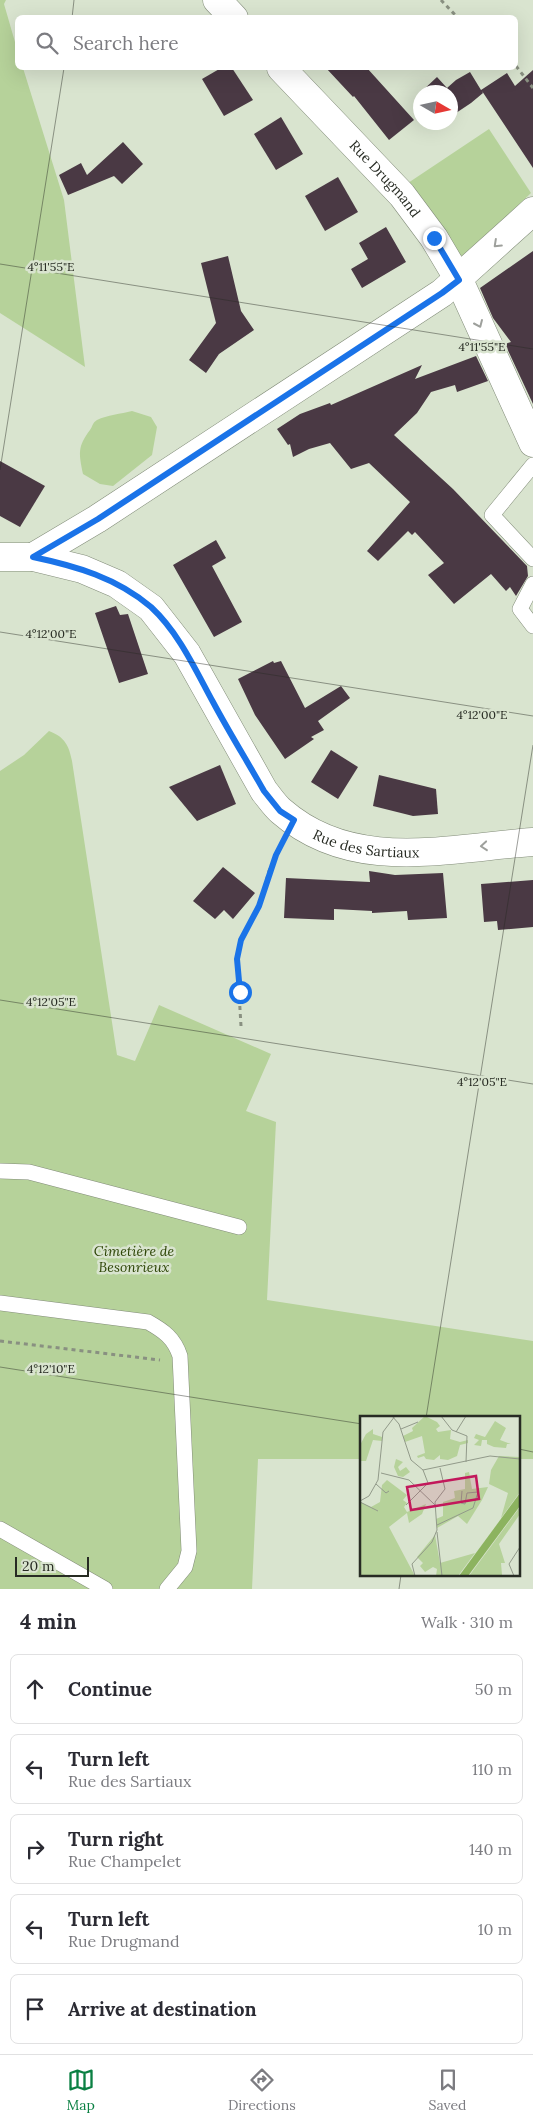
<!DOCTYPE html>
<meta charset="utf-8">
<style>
:root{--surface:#fff;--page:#f7f7f7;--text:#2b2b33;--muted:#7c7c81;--line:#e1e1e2;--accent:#0b8043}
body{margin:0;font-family:Lora,serif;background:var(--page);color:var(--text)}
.compass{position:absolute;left:413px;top:85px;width:45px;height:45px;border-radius:50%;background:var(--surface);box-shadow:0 5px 20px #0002;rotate:99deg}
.scale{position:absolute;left:15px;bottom:12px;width:74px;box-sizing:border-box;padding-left:5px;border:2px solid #272b23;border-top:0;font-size:14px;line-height:18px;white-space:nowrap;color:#272b23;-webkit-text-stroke:4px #d9e4cf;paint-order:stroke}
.stop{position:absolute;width:15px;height:15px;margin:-11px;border:4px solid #1a73e8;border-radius:50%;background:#fff}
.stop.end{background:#1a73e8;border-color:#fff;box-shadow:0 1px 5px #0008}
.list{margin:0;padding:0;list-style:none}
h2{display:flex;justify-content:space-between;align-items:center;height:65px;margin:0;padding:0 20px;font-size:21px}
h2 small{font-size:16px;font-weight:400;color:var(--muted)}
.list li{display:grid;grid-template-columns:32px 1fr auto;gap:15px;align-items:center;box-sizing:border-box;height:70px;margin:0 10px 10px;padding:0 10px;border:1px solid var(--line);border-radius:8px}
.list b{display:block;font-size:19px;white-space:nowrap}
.list p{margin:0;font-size:16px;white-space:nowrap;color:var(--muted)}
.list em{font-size:16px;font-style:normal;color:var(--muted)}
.icon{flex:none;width:28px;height:28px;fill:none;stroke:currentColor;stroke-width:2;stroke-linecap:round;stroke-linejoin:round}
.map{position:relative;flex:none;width:533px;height:1589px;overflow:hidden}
.search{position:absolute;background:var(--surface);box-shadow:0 5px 20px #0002;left:15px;right:15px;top:15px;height:55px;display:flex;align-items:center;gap:12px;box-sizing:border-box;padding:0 18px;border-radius:8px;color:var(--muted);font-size:19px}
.sheet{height:465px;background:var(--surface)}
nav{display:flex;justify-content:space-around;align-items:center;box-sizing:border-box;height:70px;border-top:1px solid var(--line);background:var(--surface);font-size:14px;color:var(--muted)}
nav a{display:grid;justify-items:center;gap:2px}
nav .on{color:var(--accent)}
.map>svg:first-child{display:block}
.green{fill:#b6d29a}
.building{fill:#4a3944}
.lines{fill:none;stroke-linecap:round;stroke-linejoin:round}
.lane-casing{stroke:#828c79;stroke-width:16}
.street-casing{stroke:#828c79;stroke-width:29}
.path{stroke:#899081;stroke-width:3;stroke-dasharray:4 4;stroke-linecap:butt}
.lane{stroke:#fff;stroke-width:15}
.street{stroke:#fff;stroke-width:28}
.oneway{stroke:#9ea09c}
.route{stroke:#1a73e8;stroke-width:6}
.ticks{fill:none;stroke:#272b23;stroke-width:1;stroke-opacity:0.45}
.labels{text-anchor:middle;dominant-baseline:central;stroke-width:5;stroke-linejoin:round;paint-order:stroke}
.street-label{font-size:14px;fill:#272b23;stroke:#d9e4cf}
.park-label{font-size:14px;font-style:italic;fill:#2d4506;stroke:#d9e4cf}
.inset-road{fill:none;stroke:#929a8a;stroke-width:1}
.view{fill:#c2185b;fill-opacity:0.15;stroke:#c2185b;stroke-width:2.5}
.inset-edge{fill:none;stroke:#272b23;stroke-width:2.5}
.ticks-label{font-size:12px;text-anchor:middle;fill:#272b23;stroke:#d9e4cf;stroke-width:5;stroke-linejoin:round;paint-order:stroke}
</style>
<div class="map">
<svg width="533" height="1589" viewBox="0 0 533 1589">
<rect width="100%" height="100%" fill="#d9e4cf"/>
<!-- green -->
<g class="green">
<path d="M0 0H6L4 4 17 49 18 68H23L64 200 85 367 0 313Z"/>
<path d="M489 129 531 193 462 259 408 183Z"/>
<path d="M132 411 151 417 157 427 152 455 113 486 100 484 83 474C79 454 77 447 90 430 93 426 92 423 97 420 107 415 121 414 132 411Z"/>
<path d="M49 731C65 737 69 746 72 761L117 1055 135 1061 159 1005 271 1054 246 1111 276 1122 267 1300 533 1341V1459H519V1418H362V1459H258L252 1589H0V771L24 755Z"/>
</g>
<!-- building -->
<g class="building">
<path d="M221 68H232L253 100 224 116 202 79Z"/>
<path d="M326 68H367L414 120 389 140 354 96 353 97Z"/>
<path d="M533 70V168L482 91 483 93 471 103 450 117V92H421L437 77 447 88 456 80 470 72 481 90 507 73 515 86Z"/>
<path d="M281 117 303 154 276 170 254 134Z"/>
<path d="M123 142 143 164 122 184 114 176 68 195 59 175 81 163 87 175Z"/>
<path d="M338 177 358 212 325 231 305 196Z"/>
<path d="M386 227 406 262 362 288 351 269 368 259 359 243Z"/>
<path d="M533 251V404L505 344 511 342 493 318 480 288Z"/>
<path d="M228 256 241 311 254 330 219 354 206 373 189 360 216 323 201 263Z"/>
<path d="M476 356 488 381 457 392 455 385 431 392 417 413 394 435 453 489 527 566 528 576 516 596 510 587 506 591 491 574 454 604 428 575 444 563 415 532 412 535 408 531 378 561 367 551 410 502 369 463 351 469 330 443 309 449 293 457 290 444 288 445 277 429 300 414 330 403 331 405 422 365 415 379Z"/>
<path d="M0 461 45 486 20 527 0 516Z"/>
<path d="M216 540 226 558 212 566 242 622 214 637 173 565Z"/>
<path d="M116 606 120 615 128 614 148 674 119 683 95 613Z"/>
<path d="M273 661 274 663 281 661 305 708 341 686 350 698 318 721 324 730 311 737 314 739 285 759 255 715 238 679Z"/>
<path d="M331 750 358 767 338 799 311 782Z"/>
<path d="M220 765 236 804 197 821 169 787Z"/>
<path d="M379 775 436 789 438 814 413 816 373 806Z"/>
<path d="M223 867 255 893 233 919 224 910 215 919 193 901Z"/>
<path d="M369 871 395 875 443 873 447 918 408 920 407 911 372 913V911L334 909V920L284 918 286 878 370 882Z"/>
<path d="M533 880V927L498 930 497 921 484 922 481 884Z"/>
</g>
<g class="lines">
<defs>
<g id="lane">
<path d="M533 465 492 515 533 559"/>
<path d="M533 584 520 609 533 626"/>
<path d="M0 1171 29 1172 239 1227"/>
<path d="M0 1303 148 1322C164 1331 174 1338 180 1356L189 1551 185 1567 167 1589"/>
<path d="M0 1529 105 1589"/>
</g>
<g id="street">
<path d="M217 0 234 18"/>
<path id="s1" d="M281 68 402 195 434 238 459 280 533 443"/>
<path id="s2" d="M0 557H33L82 569 117 584 151 608 187 654 264 791C269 797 275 806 281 811 353 874 447 848 533 842"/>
<path d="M33 557 97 519 442 293 533 211"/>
</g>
</defs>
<!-- lane casing -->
<use href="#lane" class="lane-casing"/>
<!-- street casing -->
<use href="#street" class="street-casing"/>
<!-- path -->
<g class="path">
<path d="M441 0 458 18"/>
<path d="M516 66 533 88"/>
<path d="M241 1026 237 959 241 940 259 906 269 871 282 843"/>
<path d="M0 1341 160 1360"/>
</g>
<!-- lane -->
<use href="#lane" class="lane"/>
<!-- street -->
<use href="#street" class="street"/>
</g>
<!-- one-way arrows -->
<defs><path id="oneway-chevron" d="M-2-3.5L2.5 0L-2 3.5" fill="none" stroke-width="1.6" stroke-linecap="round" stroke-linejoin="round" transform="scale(1.25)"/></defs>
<g class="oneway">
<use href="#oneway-chevron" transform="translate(497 244) rotate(137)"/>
<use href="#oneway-chevron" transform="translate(479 324) rotate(66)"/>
<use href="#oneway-chevron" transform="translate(484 846) rotate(175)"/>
</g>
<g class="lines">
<!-- route -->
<path class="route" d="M240 992 237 959 241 940 259 906 276 855 294 820 280 811 264 791C247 761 229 732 213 702 195 669 179 633 151 607 117 578 76 566 33 557L98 519 442 293 459 280 434 238"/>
</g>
<!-- ticks -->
<path class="ticks" d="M72 18 74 0M0 264 533 349M0 470 64 68M0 632 533 716M0 1000 533 1084M0 1367 362 1424M426 1418 533 745M519 1449 533 1452M399 1589 401 1575"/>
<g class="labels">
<!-- street labels -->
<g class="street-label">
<text stroke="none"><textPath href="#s1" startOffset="152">Rue Drugmand</textPath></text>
<text stroke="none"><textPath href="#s2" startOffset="499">Rue des Sartiaux</textPath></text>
</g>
<!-- park labels -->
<g class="park-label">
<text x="134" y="1251">Cimetière de<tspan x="134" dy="16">Besonrieux</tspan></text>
</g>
</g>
<!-- overview -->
<g transform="translate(360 1416)">
<rect width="160" height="160" fill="#d9e4cf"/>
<path d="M65 0 77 6 80 10 76 13 78 16 91 14 90 23 100 26 108 24V27L100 29 97 40 88 44 80 43V39L74 44 66 43 64 40 58 42 57 40 65 37 62 20 45 26 43 20 53 15 52 12ZM135 5 146 12 140 24 151 28H147L146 32 134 31 127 28V24H122L121 30 114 29 119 24 114 22 116 18 125 21ZM13 13V18L22 21V25L13 24 6 45H0V29L6 18ZM139 40 160 41V76L141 102 148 77 129 68 131 54ZM36 43 43 46 38 51 40 55 46 51 50 56 43 61 38 60 34 51ZM109 56 112 73 128 71 122 84 107 108 98 100 77 112 76 103 83 100V86L95 82 94 75 105 73V57ZM27 64 47 79 43 84 47 87 44 91 47 96 66 88 62 98 49 107 47 97 29 111 55 160H0V86L11 91 20 86 22 69ZM160 91V98L139 128 145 147H141L142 159 109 160ZM75 119 80 147 115 137 98 160H76L77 153 73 151 65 156 60 150 63 147 57 141Z" fill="#b6d29a"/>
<path d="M160 77V90L108 160H99Z" fill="#8cb35f"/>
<path class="inset-road" d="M32 0 39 8 51 44 63 54 130 40 160 43M81 0 92 14 107 20 106 46M41 13 58 6M96 16 106 0M21 57 49 64 75 89M16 68 26 77 29 75M0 85 9 80 18 64 23 16 35 0M0 86 18 95M46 89 68 67 63 54M77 109 113 92 118 76 107 77 105 88 101 87 102 75M77 116 82 160M55 160 52 148 72 126 77 114 75 86 85 73 80 52M154 160 149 148 160 131"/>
<path class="view" d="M116 60 119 83 51 94 47 71Z"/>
<rect width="160" height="160" class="inset-edge"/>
</g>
<g class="ticks-label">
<text x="51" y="271">4°11'55"E</text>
<text x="482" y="351">4°11'55"E</text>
<text x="51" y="638">4°12'00"E</text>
<text x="482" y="719">4°12'00"E</text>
<text x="51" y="1006">4°12'05"E</text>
<text x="482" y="1086">4°12'05"E</text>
<text x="51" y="1373">4°12'10"E</text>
</g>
</svg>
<svg class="compass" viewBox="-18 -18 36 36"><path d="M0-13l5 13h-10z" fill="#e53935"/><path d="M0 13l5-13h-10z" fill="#7c7c81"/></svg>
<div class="scale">20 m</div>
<div class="stop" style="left:240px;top:992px"></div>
<div class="stop end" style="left:434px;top:238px"></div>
<div class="search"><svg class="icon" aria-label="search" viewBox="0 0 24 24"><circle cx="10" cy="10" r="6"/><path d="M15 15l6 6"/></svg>Search here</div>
</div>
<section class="sheet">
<h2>4 min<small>Walk · 310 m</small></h2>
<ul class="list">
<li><svg class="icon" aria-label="ahead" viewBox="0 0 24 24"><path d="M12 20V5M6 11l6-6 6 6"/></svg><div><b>Continue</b></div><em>50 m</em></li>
<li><svg class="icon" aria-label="left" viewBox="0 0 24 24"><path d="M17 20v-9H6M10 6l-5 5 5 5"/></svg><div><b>Turn left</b><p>Rue des Sartiaux</p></div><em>110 m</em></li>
<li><svg class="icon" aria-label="right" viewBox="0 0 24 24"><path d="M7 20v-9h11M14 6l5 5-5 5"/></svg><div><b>Turn right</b><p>Rue Champelet</p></div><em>140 m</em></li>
<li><svg class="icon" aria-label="left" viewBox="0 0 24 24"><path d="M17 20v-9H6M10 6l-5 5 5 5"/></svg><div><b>Turn left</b><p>Rue Drugmand</p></div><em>10 m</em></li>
<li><svg class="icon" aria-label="arrive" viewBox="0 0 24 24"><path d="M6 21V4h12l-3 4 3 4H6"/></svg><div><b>Arrive at destination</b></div></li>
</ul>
</section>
<nav>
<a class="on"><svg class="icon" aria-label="map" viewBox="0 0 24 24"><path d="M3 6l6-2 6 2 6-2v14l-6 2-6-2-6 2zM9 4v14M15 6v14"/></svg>Map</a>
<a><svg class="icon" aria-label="directions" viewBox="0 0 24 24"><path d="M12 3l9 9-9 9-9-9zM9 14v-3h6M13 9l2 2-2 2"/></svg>Directions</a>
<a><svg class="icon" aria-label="saved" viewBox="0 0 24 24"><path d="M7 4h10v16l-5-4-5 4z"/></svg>Saved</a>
</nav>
